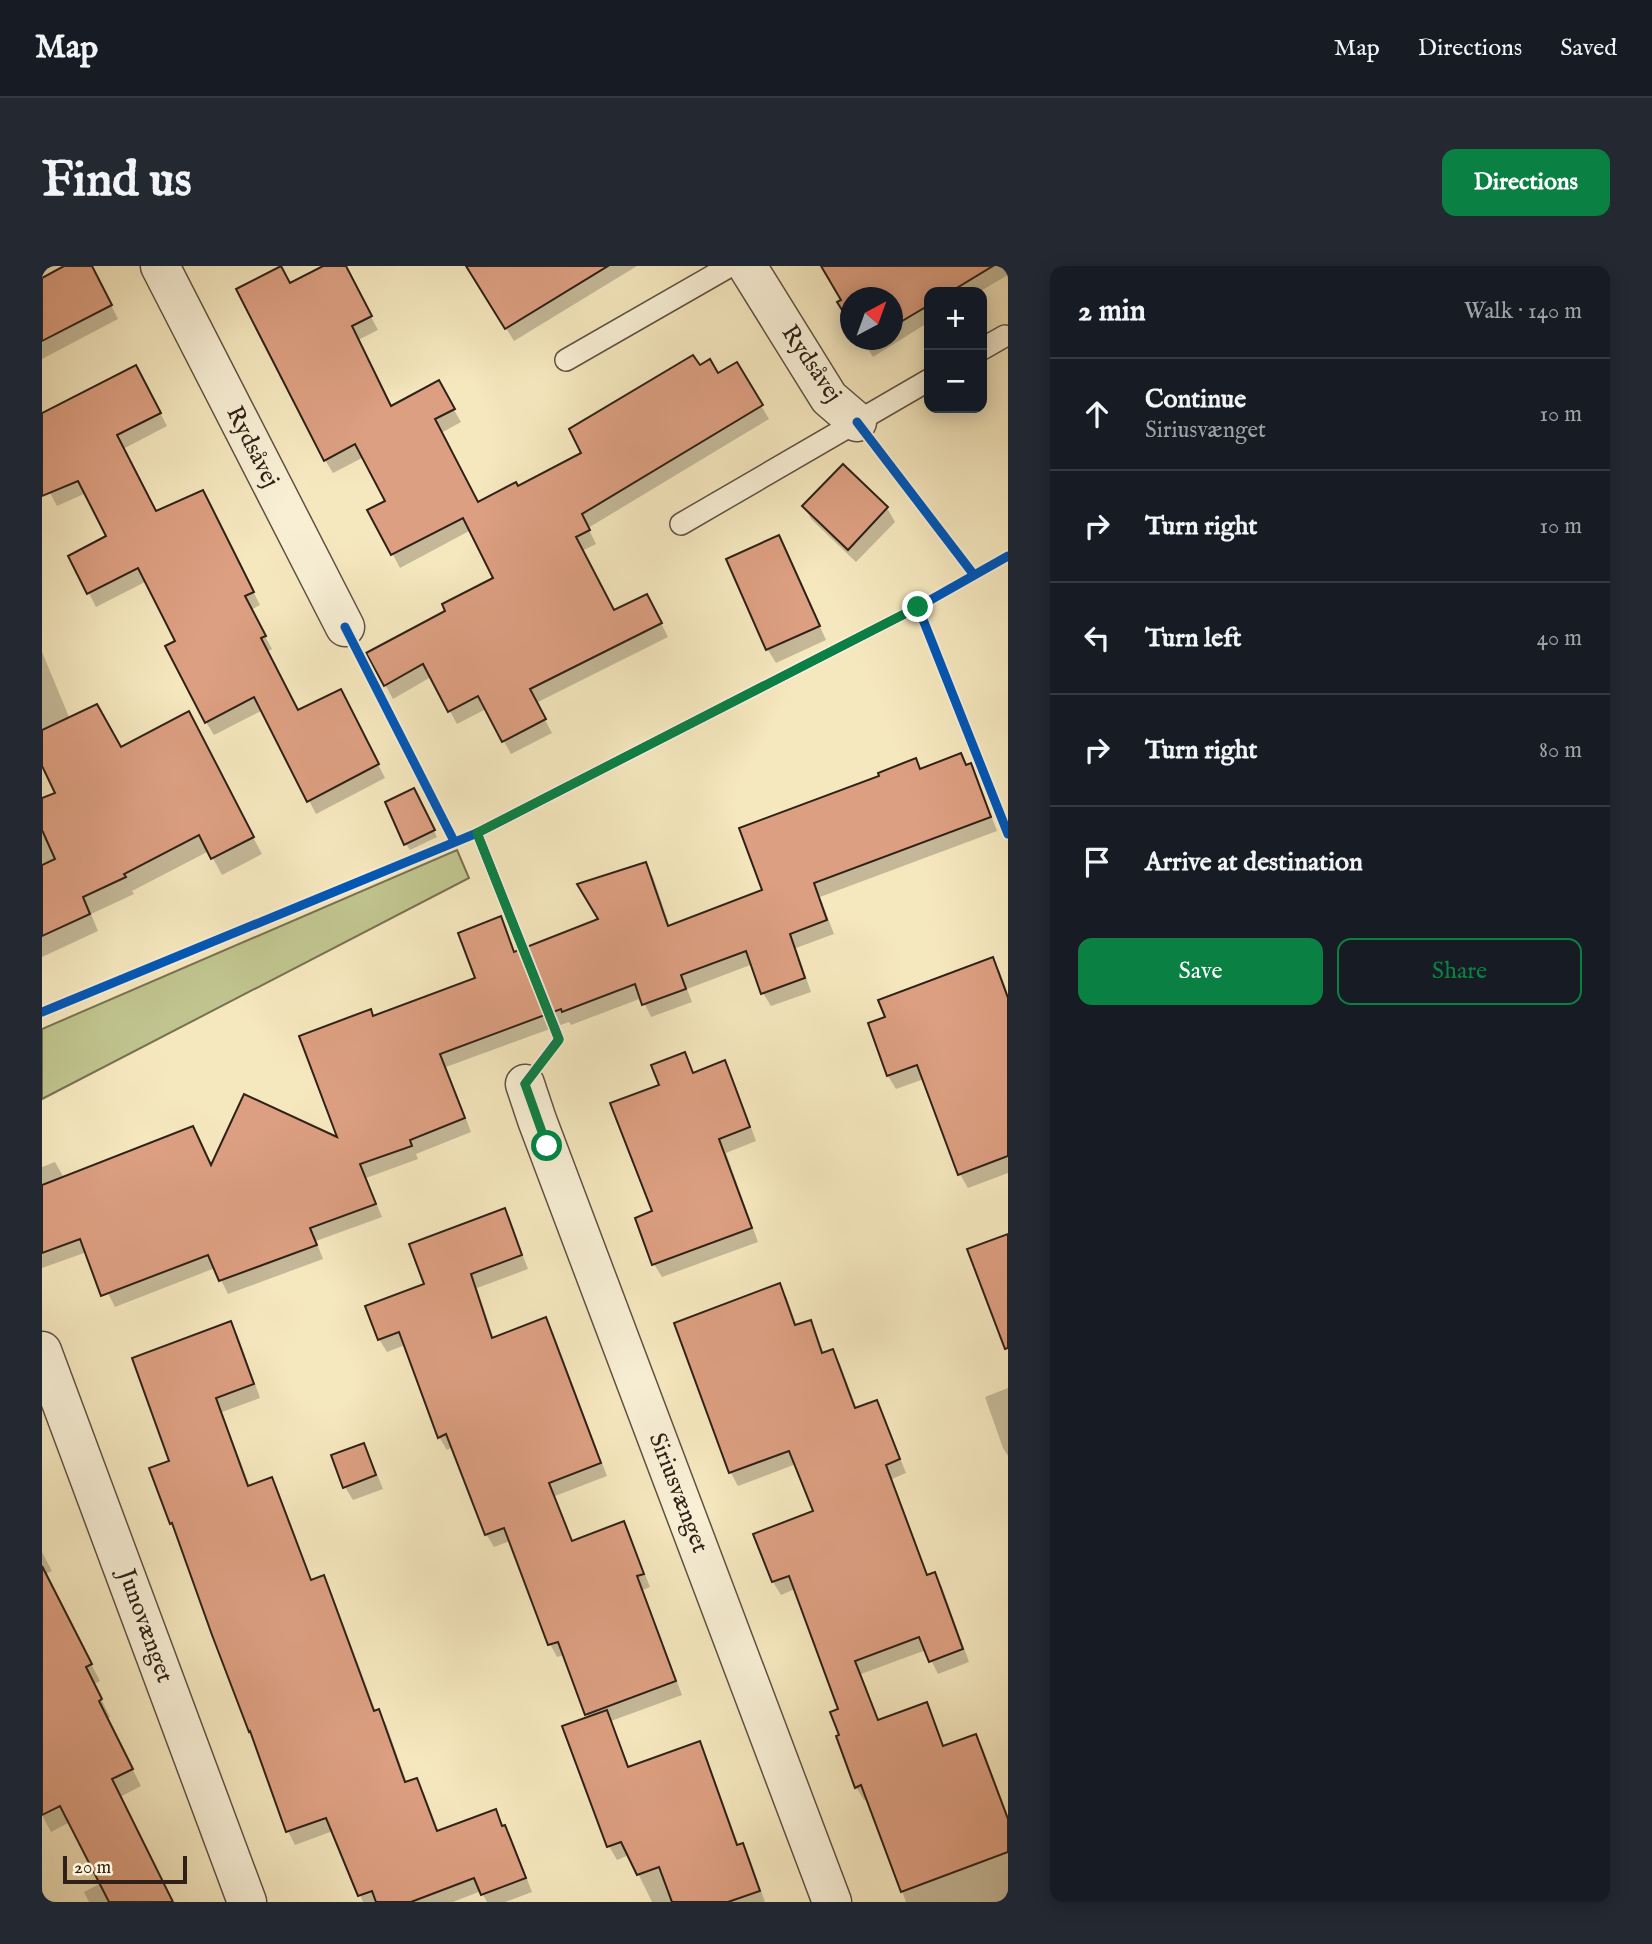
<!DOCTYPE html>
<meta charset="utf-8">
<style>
:root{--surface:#171b24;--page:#242831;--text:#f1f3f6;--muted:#9ea1a6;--line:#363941;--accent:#0b8043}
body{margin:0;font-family:"IM FELL English",serif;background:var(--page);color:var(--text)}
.controls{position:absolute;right:21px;top:21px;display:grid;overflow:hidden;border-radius:14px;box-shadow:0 4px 18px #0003}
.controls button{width:63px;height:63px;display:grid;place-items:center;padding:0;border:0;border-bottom:2px solid var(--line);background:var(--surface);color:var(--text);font:35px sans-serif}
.compass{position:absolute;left:798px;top:21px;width:63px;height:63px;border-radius:50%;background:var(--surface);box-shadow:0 4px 18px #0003;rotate:41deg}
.scale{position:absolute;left:21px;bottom:18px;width:124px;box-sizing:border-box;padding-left:7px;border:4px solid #2f2117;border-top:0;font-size:19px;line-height:24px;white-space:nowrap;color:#2f2117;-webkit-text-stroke:5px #f8efd5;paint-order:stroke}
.stop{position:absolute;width:21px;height:21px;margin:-16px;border:5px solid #0b8043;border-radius:50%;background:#fff}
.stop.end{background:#0b8043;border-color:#fff;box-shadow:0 2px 7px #0008}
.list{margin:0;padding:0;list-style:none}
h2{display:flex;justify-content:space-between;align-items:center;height:91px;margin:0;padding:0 28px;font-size:30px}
h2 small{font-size:23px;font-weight:400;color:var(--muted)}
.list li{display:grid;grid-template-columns:46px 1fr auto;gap:21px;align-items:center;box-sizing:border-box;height:112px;padding:0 28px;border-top:2px solid var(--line)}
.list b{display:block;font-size:26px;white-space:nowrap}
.list p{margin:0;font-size:23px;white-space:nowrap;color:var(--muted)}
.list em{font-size:23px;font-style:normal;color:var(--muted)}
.actions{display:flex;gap:14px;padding:21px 28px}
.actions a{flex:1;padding:16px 0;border:2px solid var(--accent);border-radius:14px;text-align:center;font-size:24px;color:var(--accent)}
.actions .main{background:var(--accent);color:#fff}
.icon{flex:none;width:38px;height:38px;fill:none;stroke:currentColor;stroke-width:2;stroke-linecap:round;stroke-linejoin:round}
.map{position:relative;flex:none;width:966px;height:1636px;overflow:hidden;border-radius:14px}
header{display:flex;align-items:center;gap:42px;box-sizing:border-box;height:98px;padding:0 35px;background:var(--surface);border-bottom:2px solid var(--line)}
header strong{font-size:33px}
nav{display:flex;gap:38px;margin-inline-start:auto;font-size:24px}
.intro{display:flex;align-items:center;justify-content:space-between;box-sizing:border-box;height:168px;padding:0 42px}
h1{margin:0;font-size:49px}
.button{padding:18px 32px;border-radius:14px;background:var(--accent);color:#fff;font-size:24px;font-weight:700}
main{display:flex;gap:42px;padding:0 42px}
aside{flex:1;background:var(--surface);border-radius:14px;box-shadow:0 4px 18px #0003}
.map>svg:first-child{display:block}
.green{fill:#c0c48e;stroke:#787252;stroke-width:2}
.shadow{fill:#0003}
.building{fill:#dc9f81;stroke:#2f2117;stroke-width:2}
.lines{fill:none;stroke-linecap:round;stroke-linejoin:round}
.lane-casing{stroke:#605241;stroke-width:24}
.street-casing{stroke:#605241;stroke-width:41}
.lane{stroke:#f8efd5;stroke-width:21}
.street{stroke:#f8efd5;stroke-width:38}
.cycleway-casing{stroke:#f8efd5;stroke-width:13}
.cycleway{stroke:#0057b8;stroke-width:9}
.route{stroke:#0b8043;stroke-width:9}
.labels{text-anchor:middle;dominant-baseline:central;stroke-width:5;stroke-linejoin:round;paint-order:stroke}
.street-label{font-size:24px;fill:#2f2117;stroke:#f8efd5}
</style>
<header>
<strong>Map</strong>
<nav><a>Map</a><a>Directions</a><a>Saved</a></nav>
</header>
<div class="intro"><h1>Find us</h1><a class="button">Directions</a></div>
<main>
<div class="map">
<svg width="966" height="1636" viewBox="0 0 966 1636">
<rect width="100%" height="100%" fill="#f5e7be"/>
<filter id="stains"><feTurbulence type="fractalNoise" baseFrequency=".00286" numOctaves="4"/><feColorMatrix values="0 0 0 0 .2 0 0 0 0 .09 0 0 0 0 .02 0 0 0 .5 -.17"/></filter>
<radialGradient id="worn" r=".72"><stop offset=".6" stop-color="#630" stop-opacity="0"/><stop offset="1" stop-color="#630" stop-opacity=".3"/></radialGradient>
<!-- green -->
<path class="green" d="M415 584 427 612 0 833V763Z"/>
<!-- shadow -->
<g class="shadow">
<path d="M26 0H49L76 53 0 93V14Z"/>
<path d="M285 0H302L336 64 316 74 349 141 396 116 419 156 399 167 436 238 475 222 541 188 657 101 676 109 694 98 727 153 546 262 554 278 540 285 572 346 612 343 626 371 494 437 510 467 469 488 444 443 415 458 389 411 351 433 326 387 406 346 454 313 429 264 358 302 328 245 345 236 322 191 291 207 283 194 249 19Z"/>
<path d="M430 0H595L472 75 439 22Z"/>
<path d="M804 0H966V9L937 26H887V56L831 91 820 74H850V32H808V55L798 36 801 35Z"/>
<path d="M101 114 125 160 81 183 114 247 168 239 218 339 209 344 230 383 225 386 256 446 306 439 343 512 274 548 221 444 172 469 164 456 135 375 105 315 54 341 28 290 66 271 44 227 15 240 0 212V196Z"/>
<path d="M801 200 845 242 853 256 814 296 770 254 762 241Z"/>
<path d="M737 271 744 285 784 374 734 397 726 384 686 294Z"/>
<path d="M0 386 37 475 0 490Z"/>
<path d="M156 467 220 588 180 609 167 585 90 625 92 628 49 648 56 665 0 691V534Z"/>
<path d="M919 490 925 501 928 499 935 512 955 565 778 631 792 668 754 682 769 726 729 740 721 727 711 698 645 723 650 736 609 751 600 732 529 759 527 756 404 801 429 866 374 888 376 893 324 912 340 951 274 975 281 993 186 1028 173 1002 73 1041 45 986 0 1002V901L13 896 22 912 170 902 298 875 332 752 435 713 458 652 465 663H462L474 694 558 654 603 598 611 611 628 661 723 625 839 511 874 494 879 504Z"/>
<path d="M375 530 395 571 368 584 364 578Z"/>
<path d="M950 693 958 706 966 728V907L926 922 918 908 882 813 854 823 846 810 828 758 845 752Z"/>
<path d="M642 788 652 808 682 796 690 810 714 875 684 887 716 976 620 1011 612 998V946L619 820Z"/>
<path d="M462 945 469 958 486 1003 435 1022 452 1073 504 1054 511 1066 565 1210 513 1230V1232L531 1276 581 1257 588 1270 608 1321 601 1324 640 1429 569 1455 588 1503 657 1477 664 1490 697 1580 700 1579 708 1593 723 1636H610L587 1589 575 1594 567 1580 547 1452 522 1389 515 1391 508 1378 468 1275 452 1281 444 1268 411 1181 405 1184 397 1171 363 1079 345 1086 337 1073 325 1041 384 1019Z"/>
<path d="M737 1019 745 1032 755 1061 768 1056 775 1069 782 1088 790 1085 798 1098 815 1143 834 1136 841 1149 864 1207 850 1213 886 1311 892 1308 900 1321 927 1396 896 1408 884 1384 819 1408 837 1455 884 1438 891 1451 903 1482 934 1470 941 1483 966 1550V1636H864L826 1532 822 1534 814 1521 799 1470 798 1444 753 1323 739 1329 731 1316 714 1269 773 1246 754 1198 696 1220 689 1207 635 1058Z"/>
<path d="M188 1057 196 1070 218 1132 180 1146 208 1221 229 1214 237 1227 270 1316 281 1311 289 1325 334 1446 336 1445 344 1458 365 1517 375 1514 382 1527 397 1566 453 1545 470 1574 490 1626 463 1636H445L439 1625 411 1636H321L291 1565 253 1579 246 1565 135 1267 130 1257 109 1203 129 1196Z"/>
<path d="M966 1122V1190L961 1182 943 1131Z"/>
<path d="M321 1179 329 1193 341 1223 311 1234 303 1221Z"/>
<path d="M0 1286 10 1305 3 1308 58 1415 52 1418 68 1451 65 1452 99 1520 78 1531 131 1636H47L42 1626 59 1617 28 1556 9 1566 0 1549Z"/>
</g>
<!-- building -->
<g class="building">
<path d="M22 0H50L70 39 0 75V12Z"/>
<path d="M239 0 248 17 281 0H304L330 50 310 60 349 140 397 114 413 143 393 153 436 236 474 216 476 220 539 187 527 163 651 89 658 99 668 93 676 107 695 96 721 139 540 248 548 264 534 271 572 344 605 328 620 357 488 423 504 453 460 476 436 430 406 446 381 398 342 420 324 387 403 345 400 338 451 312 421 252 349 289 325 244 343 235 313 178 282 195 194 23Z"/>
<path d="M424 0H566L463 63Z"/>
<path d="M779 0H951L908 26H887V39L850 61V32H808V57L795 36 799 34Z"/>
<path d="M94 99 119 147 75 169 114 245 161 224 212 326 203 330 224 370 219 372 256 444 299 423 337 498 265 536 212 431 163 457 123 380 133 375 96 302 45 328 26 290 64 270 36 215 0 230V147Z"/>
<path d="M801 198 846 241 806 284 760 240Z"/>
<path d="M737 269 778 360 724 384 684 293Z"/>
<path d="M55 438 79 481 147 445 212 571 169 593 157 569 82 608 84 611 41 631 48 648 0 670V599L13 593 0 564V532L13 527 0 500V464Z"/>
<path d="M919 487 924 499 929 497 949 551 772 617 785 654 748 668 763 712 719 728 704 685 639 709 644 723 600 739 593 718 520 746 519 743 398 788 423 852 368 874 370 880 318 898 334 938 268 962 275 979 177 1015 166 989 59 1030 38 973 0 987V919L151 860 169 899 202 828 295 871 257 770 329 743 331 750 433 712 416 667 459 650 472 686 556 653 535 618 604 596 626 660 720 624 697 562 837 510 836 507 874 492 878 503Z"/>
<path d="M372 522 393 564 362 579 343 536Z"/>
<path d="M951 691 966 732V890L916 909 875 799 845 810 826 757 843 751 836 734Z"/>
<path d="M643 786 651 807 683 794 708 861 677 873 710 962 610 999 593 952 610 945 568 837 617 819 609 799Z"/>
<path d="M463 942 480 989 429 1008 450 1072 504 1051 559 1197 507 1217 530 1275 582 1255 602 1308 595 1310 634 1415 543 1449 516 1376 506 1379 462 1262 443 1269 404 1168 396 1172 357 1066 336 1074 323 1040 382 1018 367 978Z"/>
<path d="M966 968V1082L963 1083 925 983Z"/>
<path d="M738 1017 753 1059 769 1054 780 1087 791 1083 813 1142 835 1134 858 1193 844 1199 885 1309 893 1306 921 1383 887 1396 877 1371 813 1395 836 1454 885 1436 901 1480 934 1468 966 1553V1586L859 1626 819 1519 813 1522 794 1470 797 1469 788 1446 796 1443 747 1310 730 1316 711 1268 771 1245 747 1185 687 1207 632 1057Z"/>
<path d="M189 1055 212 1118 174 1132 206 1220 230 1211 269 1314 282 1309 332 1445 337 1443 363 1516 375 1512 395 1565 454 1543 460 1560 463 1559 484 1612 439 1629 432 1612 369 1636H334L330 1625 316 1630 284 1552 244 1566 208 1465 207 1466 170 1369 130 1257 128 1258 107 1202 127 1195 90 1092Z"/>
<path d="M322 1177 334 1209 301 1222 289 1189Z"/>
<path d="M0 1300 50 1398 44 1401 60 1433 57 1435 91 1503 70 1513 131 1636H67L18 1540 0 1549Z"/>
<path d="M565 1444 586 1501 658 1475 695 1579 701 1577 718 1625 686 1636H630L617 1601 595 1609 579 1576 565 1581 520 1460Z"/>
</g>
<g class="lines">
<defs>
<g id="lane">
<path d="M940 83 963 70"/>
<path d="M524 94 688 0"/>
<path d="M639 258 887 114"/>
</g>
<g id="street">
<path d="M118 0 303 361"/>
<path d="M705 0 787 132 815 156"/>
<path d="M483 818 495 854 790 1636"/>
<path d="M0 1085 205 1636"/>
</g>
</defs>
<!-- lane casing -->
<use href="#lane" class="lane-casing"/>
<!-- street casing -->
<use href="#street" class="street-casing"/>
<!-- lane -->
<use href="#lane" class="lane"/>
<!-- street -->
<use href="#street" class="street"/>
<defs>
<g id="cycleway">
<path d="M815 156 932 309"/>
<path d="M876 341 966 568"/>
<path d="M303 361 412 575"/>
<path d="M435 567 517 773 483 818"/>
<path d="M0 746 435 567 876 341 966 290"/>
</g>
</defs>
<!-- cycleway casing -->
<use href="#cycleway" class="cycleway-casing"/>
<!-- cycleway -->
<use href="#cycleway" class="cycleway"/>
</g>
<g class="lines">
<!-- route -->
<path class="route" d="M505 880 483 818 517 774 435 567 876 341"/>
</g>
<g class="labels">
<!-- street labels -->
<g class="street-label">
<text transform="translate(769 98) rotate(56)">Rydsåvej</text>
<text transform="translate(210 181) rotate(63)">Rydsåvej</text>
<text transform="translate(636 1227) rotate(69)">Siriusvænget</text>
<text transform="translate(103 1360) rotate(70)">Junovænget</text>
</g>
</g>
<rect width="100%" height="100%" filter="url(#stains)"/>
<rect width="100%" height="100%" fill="url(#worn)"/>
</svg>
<div class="controls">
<button>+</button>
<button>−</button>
</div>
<svg class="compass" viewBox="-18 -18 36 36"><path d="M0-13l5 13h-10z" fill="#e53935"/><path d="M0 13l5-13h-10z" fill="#9ea1a6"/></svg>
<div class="scale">20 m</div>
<div class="stop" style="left:505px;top:880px"></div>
<div class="stop end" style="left:876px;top:341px"></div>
</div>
<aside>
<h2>2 min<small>Walk · 140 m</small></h2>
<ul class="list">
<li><svg class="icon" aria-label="ahead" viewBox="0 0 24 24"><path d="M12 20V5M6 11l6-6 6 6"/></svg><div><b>Continue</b><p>Siriusvænget</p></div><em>10 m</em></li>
<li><svg class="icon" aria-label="right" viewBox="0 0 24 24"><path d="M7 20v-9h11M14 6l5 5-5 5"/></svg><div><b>Turn right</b></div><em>10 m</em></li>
<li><svg class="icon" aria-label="left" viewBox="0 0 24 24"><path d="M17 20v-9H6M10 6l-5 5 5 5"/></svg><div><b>Turn left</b></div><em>40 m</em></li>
<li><svg class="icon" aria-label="right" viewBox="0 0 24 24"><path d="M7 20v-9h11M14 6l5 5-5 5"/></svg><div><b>Turn right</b></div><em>80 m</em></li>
<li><svg class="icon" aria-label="arrive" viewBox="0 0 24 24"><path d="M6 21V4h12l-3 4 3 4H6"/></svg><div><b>Arrive at destination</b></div></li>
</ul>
<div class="actions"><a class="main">Save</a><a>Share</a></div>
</aside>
</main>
